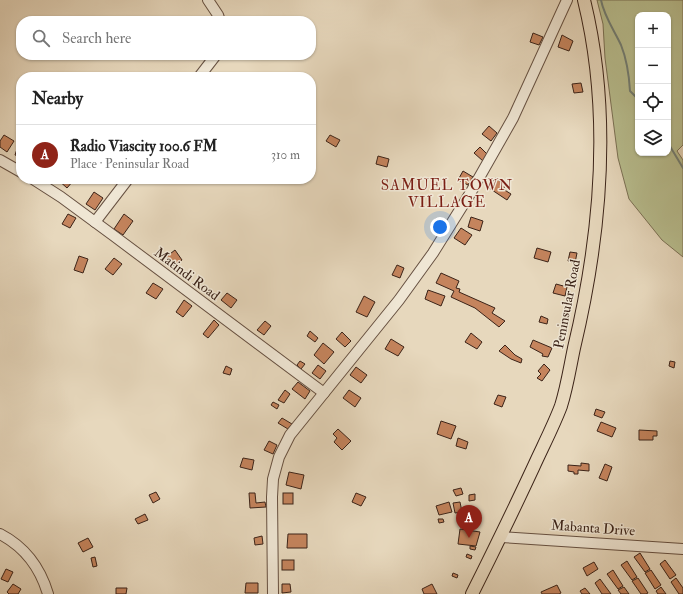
<!DOCTYPE html>
<meta charset="utf-8">
<style>
:root{--surface:#fff;--page:#f6f6f6;--text:#222;--muted:#767676;--line:#e0e0e0;--accent:#8f2418}
body{margin:0;font-family:"IM FELL Double Pica",serif;background:var(--page);color:var(--text)}
.controls{position:absolute;right:12px;top:12px;display:grid;overflow:hidden;border-radius:8px;box-shadow:0 1px 3px #0004}
.controls button{width:36px;height:36px;display:grid;place-items:center;padding:0;border:0;border-bottom:1px solid var(--line);background:var(--surface);color:var(--text);font:20px sans-serif}
.you{position:absolute;left:440px;top:227px;width:14px;height:14px;margin:-10px;border:3px solid #fff;border-radius:50%;background:#1a73e8;box-shadow:0 0 0 6px #1a73e833}
.badge{display:grid;place-items:center;width:26px;height:26px;border-radius:50%;background:var(--accent);color:#fff;font-size:13px;font-weight:700}
.pin{position:absolute;translate:-50% -33px;filter:drop-shadow(0 1px 2px #0008)}
.pin::after{content:'';position:absolute;top:21px;width:14px;height:12px;background:inherit;clip-path:polygon(0 0,100% 0,50% 100%)}
.list{margin:0;padding:0;list-style:none}
h2{display:flex;justify-content:space-between;align-items:center;height:52px;margin:0;padding:0 16px;font-size:17px}
h2 small{font-size:13px;font-weight:400;color:var(--muted)}
.list li{display:grid;grid-template-columns:26px 1fr auto;gap:12px;align-items:center;box-sizing:border-box;height:60px;padding:0 16px;border-top:1px solid var(--line)}
.list b{display:block;font-size:15px;white-space:nowrap}
.list p{margin:0;font-size:13px;white-space:nowrap;color:var(--muted)}
.list em{font-size:13px;font-style:normal;color:var(--muted)}
.icon{flex:none;width:22px;height:22px;fill:none;stroke:currentColor;stroke-width:2;stroke-linecap:round;stroke-linejoin:round}
.map{position:relative;flex:none;width:683px;height:594px;overflow:hidden}
.search{position:absolute;background:var(--surface);box-shadow:0 1px 3px #0004;left:16px;top:16px;width:300px;height:44px;display:flex;align-items:center;gap:10px;box-sizing:border-box;padding:0 14px;border-radius:16px;color:var(--muted);font-size:15px}
.panel{position:absolute;background:var(--surface);box-shadow:0 1px 3px #0004;left:16px;top:72px;width:300px;height:112px;border-radius:16px}
.map>svg:first-child{display:block}
.green{fill:#b8be8f;stroke:#7a7054;fill-rule:evenodd}
.lines{fill:none;stroke-linecap:round;stroke-linejoin:round}
.stream{stroke:#727e74;stroke-width:2}
.building{fill:#c5845d;stroke:#3b2318}
.minor-casing{stroke:#665041;stroke-width:12}
.major-casing{stroke:#3b2318;stroke-width:14}
.minor{stroke:#efe6d4;stroke-width:10}
.major{stroke:#e7d8bd;stroke-width:12}
.labels{text-anchor:middle;dominant-baseline:central;stroke-width:3;stroke-linejoin:round;paint-order:stroke}
.street-label{font-size:14px;fill:#3b2318;stroke:#efe6d4}
.neighbourhood-label{font-size:15px;letter-spacing:1px;fill:#7a1f14;stroke:#efe6d4}
</style>
<div class="map">
<svg width="683" height="594" viewBox="0 0 683 594">
<rect width="100%" height="100%" fill="#e7d8bd"/>
<filter id="stains"><feTurbulence type="fractalNoise" baseFrequency=".005" numOctaves="4"/><feColorMatrix values="0 0 0 0 .2 0 0 0 0 .09 0 0 0 0 .02 0 0 0 .5 -.17"/></filter>
<radialGradient id="worn" r=".72"><stop offset=".6" stop-color="#630" stop-opacity="0"/><stop offset="1" stop-color="#630" stop-opacity=".3"/></radialGradient>
<!-- green -->
<path class="green" d="M597 0H683V145L677 151 683 160V257L662 240 629 199 618 158 605 58 603 24ZM638 15H668V153H638Z"/>
<g class="lines">
<!-- stream -->
<g class="stream">
<path d="M601 0C604 16 614 30 621 45 627 60 629 74 630 91L638 99"/>
<path d="M668 143 683 168"/>
</g>
</g>
<!-- building -->
<g class="building">
<path d="M533 33 543 37 539 45 530 42Z"/>
<path d="M562 35 573 41 569 51 558 47Z"/>
<path d="M581 83 583 92 574 93 572 84Z"/>
<path d="M311 117 315 120 311 125Z"/>
<path d="M489 126 497 133 491 141 482 134Z"/>
<path d="M4 135 14 141 7 152 0 147V141Z"/>
<path d="M330 135 340 140 336 147 326 141Z"/>
<path d="M18 146 21 147V157L15 155Z"/>
<path d="M480 147 487 154 483 161 474 153Z"/>
<path d="M378 156 389 159 387 167 376 164Z"/>
<path d="M463 171 473 177 468 185 458 180Z"/>
<path d="M495 178 506 185 503 189 511 194 507 200 489 188Z"/>
<path d="M57 179H70L73 181 67 188Z"/>
<path d="M94 192 103 198 95 210 86 204Z"/>
<path d="M68 214 76 218 70 228 62 224Z"/>
<path d="M124 214 133 221 123 235 114 229Z"/>
<path d="M471 217 483 221 480 231 468 227Z"/>
<path d="M436 218 444 223 439 229 432 225Z"/>
<path d="M461 228 472 235 465 245 454 238Z"/>
<path d="M537 248 551 252 548 262 534 258Z"/>
<path d="M175 250 182 260 174 266 166 257Z"/>
<path d="M570 252 577 253 575 263 568 261Z"/>
<path d="M79 256 88 259 83 273 74 270Z"/>
<path d="M114 258 122 264 113 275 105 269Z"/>
<path d="M397 265 404 268 400 278 392 275Z"/>
<path d="M441 273 459 281 456 288 460 289 459 292 495 308 492 313 505 321 499 327 475 308 451 297 454 291 436 283Z"/>
<path d="M153 283 163 289 156 299 146 293Z"/>
<path d="M556 284 567 287 565 296 553 293Z"/>
<path d="M428 290 445 296 441 306 425 299Z"/>
<path d="M227 293 237 300 231 308 221 300Z"/>
<path d="M364 296 375 302 367 317 356 312Z"/>
<path d="M184 300 192 306 183 317 176 312Z"/>
<path d="M541 316 548 319 547 324 539 322Z"/>
<path d="M214 320 219 325 208 338 203 334Z"/>
<path d="M265 321 271 326 264 335 257 330Z"/>
<path d="M310 331 318 338 315 342 307 336Z"/>
<path d="M342 332 351 341 345 347 336 339Z"/>
<path d="M471 333 482 342 477 349 465 342Z"/>
<path d="M391 339 404 347 398 356 385 349Z"/>
<path d="M533 340 552 348 548 357 542 356 543 354 530 347Z"/>
<path d="M323 343 334 352 324 364 314 355Z"/>
<path d="M505 345 515 355 522 359 521 363 511 359 499 351Z"/>
<path d="M300 361 305 364 301 369 297 365Z"/>
<path d="M670 361 675 362 674 368 669 366Z"/>
<path d="M544 364 550 370 542 381 537 378 541 374 538 371Z"/>
<path d="M318 365 326 371 320 379 312 373Z"/>
<path d="M226 366 232 369 230 375 223 373Z"/>
<path d="M356 367 367 375 361 383 350 375Z"/>
<path d="M298 382 310 391 305 399 292 389Z"/>
<path d="M285 390 290 394 284 403 278 400Z"/>
<path d="M349 390 361 398 355 407 343 398Z"/>
<path d="M498 395 506 397 502 407 494 404Z"/>
<path d="M273 402 279 405 277 409 271 405Z"/>
<path d="M596 409 605 412 602 418 594 415Z"/>
<path d="M282 418 292 424 288 429 278 423Z"/>
<path d="M441 421 456 426 451 439 437 434Z"/>
<path d="M601 422 616 428 612 437 597 431Z"/>
<path d="M338 429 351 441 342 450 334 442 337 438 333 434Z"/>
<path d="M639 430 657 431V436H653V440H639Z"/>
<path d="M458 438 468 442 466 449 456 446Z"/>
<path d="M269 441 277 445 273 454 264 450Z"/>
<path d="M243 458 254 460 252 470 240 467Z"/>
<path d="M581 463 589 464V471L578 470V474H574V472L568 471V465L581 466Z"/>
<path d="M605 464 612 467 607 481 599 478Z"/>
<path d="M289 472 304 475 301 489 286 485Z"/>
<path d="M461 488 463 494 456 496 453 490Z"/>
<path d="M156 492 160 499 153 503 149 495Z"/>
<path d="M249 493H255L256 503 265 502 266 507 250 508Z"/>
<rect x="283" y="493" width="10" height="11"/>
<path d="M356 493 366 497 361 506 352 502Z"/>
<path d="M475 494V500L469 501V495Z"/>
<path d="M449 502 452 512 439 515 436 506Z"/>
<path d="M460 502 462 512 455 513 453 503Z"/>
<path d="M145 514 148 520 138 524 135 519Z"/>
<path d="M438 519H443L444 522 439 523Z"/>
<path d="M460 529 480 532 476 546 458 544Z"/>
<path d="M288 534H307V548H287Z"/>
<path d="M262 536 263 544 255 545 254 538Z"/>
<path d="M88 538 93 547 83 552 78 543Z"/>
<path d="M470 546 476 547 475 550 470 549Z"/>
<path d="M640 553 650 569 645 572 634 557Z"/>
<path d="M467 554 472 556 471 559 466 557Z"/>
<path d="M95 557 97 566 93 567 91 558Z"/>
<rect x="282" y="560" width="12" height="10"/>
<path d="M665 560 676 575 670 579 660 564Z"/>
<path d="M627 561 637 577 632 580 621 565Z"/>
<path d="M594 562 598 569 587 576 583 568Z"/>
<path d="M6 569 13 572 8 582 1 579Z"/>
<path d="M613 570 623 586 618 589 607 574Z"/>
<path d="M651 570 661 585 655 589 645 573Z"/>
<path d="M453 573 458 575 457 578 452 576Z"/>
<path d="M638 578 648 593 646 594H641L632 581Z"/>
<path d="M676 578 683 588V594H679L671 582Z"/>
<path d="M600 579 611 594H602L595 583Z"/>
<path d="M246 583H258V593H245Z"/>
<path d="M13 584 21 589 18 594H9L7 592Z"/>
<path d="M282 584H290L291 592 282 593Z"/>
<path d="M432 584 437 594H424L422 589Z"/>
<path d="M557 585 561 593 559 594H542L541 592Z"/>
<path d="M624 587 629 594H621L618 590Z"/>
<path d="M661 587 666 594H658L656 591Z"/>
<path d="M116 588H127L126 594H116Z"/>
<path d="M585 588 590 594H582L580 591Z"/>
</g>
<g class="lines">
<defs>
<g id="minor">
<path d="M208 0 218 15 220 21"/>
<path d="M199 77 216 55"/>
<path d="M0 160 21 172"/>
<path d="M33 179 61 197 114 236 324 393"/>
<path d="M95 222 128 179"/>
<path d="M0 534C25 547 40 567 48 594"/>
<path d="M501 537 683 549"/>
<path d="M273 594 272 497 273 479 279 457 290 435 399 300 433 253 471 192 513 118 567 0"/>
</g>
<path id="major" d="M472 594C493 552 513 511 533 468 542 448 553 427 561 406 567 387 570 367 574 348 601 235 612 114 584 0"/>
</defs>
<!-- minor casing -->
<use href="#minor" class="minor-casing"/>
<!-- major casing -->
<use href="#major" class="major-casing"/>
<!-- minor -->
<use href="#minor" class="minor"/>
<!-- major -->
<use href="#major" class="major"/>
</g>
<g class="labels">
<!-- street labels -->
<g class="street-label">
<text transform="translate(187 274) rotate(37)">Matindi Road</text>
<text transform="translate(567 304) rotate(-79)">Peninsular Road</text>
<text transform="translate(593 528) rotate(4)">Mabanta Drive</text>
</g>
<!-- neighbourhood labels -->
<g class="neighbourhood-label">
<text x="447" y="185">SAMUEL TOWN<tspan x="447" dy="17">VILLAGE</tspan></text>
</g>
</g>
<rect width="100%" height="100%" filter="url(#stains)"/>
<rect width="100%" height="100%" fill="url(#worn)"/>
</svg>
<div class="controls">
<button>+</button>
<button>−</button>
<button><svg class="icon" aria-label="locate" viewBox="0 0 24 24"><circle cx="12" cy="12" r="6"/><path d="M12 2v4M12 18v4M2 12h4M18 12h4"/></svg></button>
<button><svg class="icon" aria-label="layers" viewBox="0 0 24 24"><path d="M12 4l9 5-9 5-9-5zM3 14l9 5 9-5"/></svg></button>
</div>
<div class="you"></div>
<div class="pin badge" style="left:469px;top:538px">A</div>
<div class="search"><svg class="icon" aria-label="search" viewBox="0 0 24 24"><circle cx="10" cy="10" r="6"/><path d="M15 15l6 6"/></svg>Search here</div>
<section class="panel">
<h2>Nearby<small></small></h2>
<ul class="list">
<li><span class="badge">A</span><div><b>Radio Viascity 100.6 FM</b><p>Place · Peninsular Road</p></div><em>310 m</em></li>
</ul>
</section>
</div>
